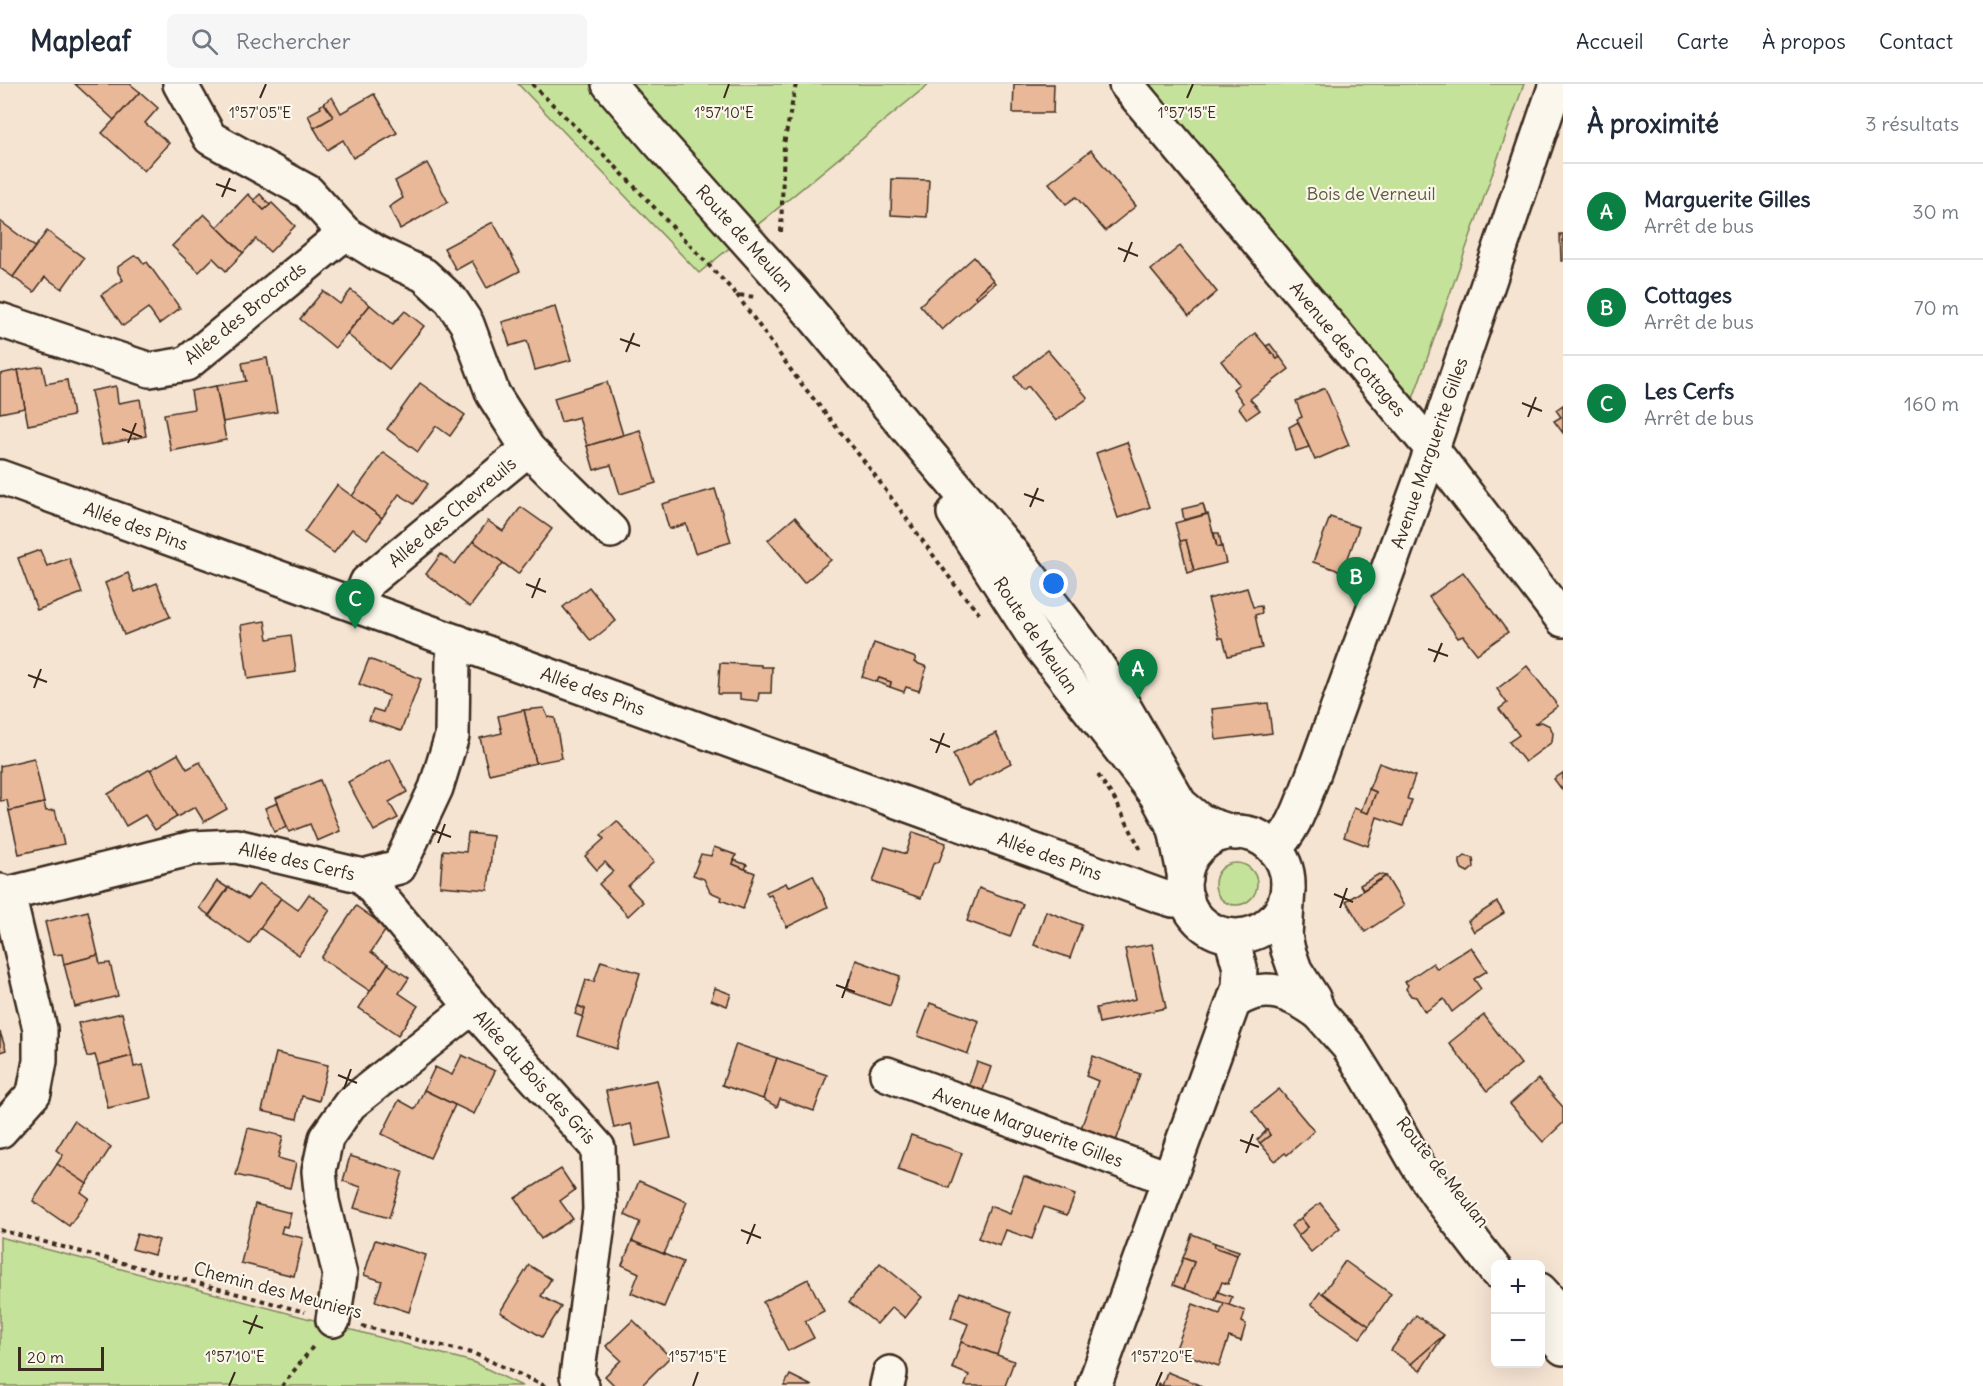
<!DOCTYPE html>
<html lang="fr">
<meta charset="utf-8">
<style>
:root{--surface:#fff;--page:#f6f6f7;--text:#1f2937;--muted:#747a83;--line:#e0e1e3;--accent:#0b8043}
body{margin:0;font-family:Delius,sans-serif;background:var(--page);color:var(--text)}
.controls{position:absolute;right:18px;bottom:18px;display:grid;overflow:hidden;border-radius:9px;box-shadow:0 6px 24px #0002}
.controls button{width:54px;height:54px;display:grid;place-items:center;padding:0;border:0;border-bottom:2px solid var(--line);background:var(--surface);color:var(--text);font:30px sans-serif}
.scale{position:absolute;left:18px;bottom:15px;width:86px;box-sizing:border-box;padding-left:6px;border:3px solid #3b2a1e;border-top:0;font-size:16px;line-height:21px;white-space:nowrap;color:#3b2a1e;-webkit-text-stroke:4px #fbf7ec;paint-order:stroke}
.you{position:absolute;left:1054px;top:500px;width:21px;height:21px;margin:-15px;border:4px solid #fff;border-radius:50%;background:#1a73e8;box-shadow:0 0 0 9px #1a73e833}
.badge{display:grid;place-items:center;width:39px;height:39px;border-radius:50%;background:var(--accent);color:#fff;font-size:20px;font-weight:700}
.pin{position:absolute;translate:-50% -50px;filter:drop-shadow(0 2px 3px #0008)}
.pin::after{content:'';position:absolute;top:32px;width:21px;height:18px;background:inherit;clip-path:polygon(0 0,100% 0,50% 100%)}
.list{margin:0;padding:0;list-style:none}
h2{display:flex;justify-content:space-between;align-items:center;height:78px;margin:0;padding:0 24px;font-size:26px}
h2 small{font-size:20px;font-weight:400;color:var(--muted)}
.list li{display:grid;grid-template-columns:39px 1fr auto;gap:18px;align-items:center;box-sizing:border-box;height:96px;padding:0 24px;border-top:2px solid var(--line)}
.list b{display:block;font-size:22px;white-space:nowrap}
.list p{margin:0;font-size:20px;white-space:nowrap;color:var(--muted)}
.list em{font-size:20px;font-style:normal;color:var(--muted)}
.icon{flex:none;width:33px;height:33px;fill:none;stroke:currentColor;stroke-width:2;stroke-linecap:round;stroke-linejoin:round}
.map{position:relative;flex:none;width:1563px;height:1302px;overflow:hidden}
header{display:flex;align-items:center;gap:36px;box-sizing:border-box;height:84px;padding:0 30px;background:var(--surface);border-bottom:2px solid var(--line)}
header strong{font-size:28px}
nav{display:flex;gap:33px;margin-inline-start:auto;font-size:21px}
.search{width:420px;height:54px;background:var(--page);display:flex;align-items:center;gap:15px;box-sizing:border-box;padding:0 21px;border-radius:9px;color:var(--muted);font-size:22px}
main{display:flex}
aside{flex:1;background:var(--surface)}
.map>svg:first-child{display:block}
.green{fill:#c5e29a;stroke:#80865c;stroke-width:1.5}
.building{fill:#e9b899;stroke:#3b2a1e;stroke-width:1.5}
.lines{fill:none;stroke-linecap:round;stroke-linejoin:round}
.minor-casing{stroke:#3b2a1e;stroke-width:38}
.secondary-casing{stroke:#3b2a1e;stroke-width:38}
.path{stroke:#3b2a1e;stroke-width:4;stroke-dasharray:4.5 4.5;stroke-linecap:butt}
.minor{stroke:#fbf7ec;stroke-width:33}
.secondary{stroke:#fbf7ec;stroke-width:33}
.ticks{fill:none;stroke:#3b2a1e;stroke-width:2}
.labels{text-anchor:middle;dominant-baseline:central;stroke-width:4.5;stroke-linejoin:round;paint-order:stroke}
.park-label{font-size:18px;fill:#5e583d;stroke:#fbf7ec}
.street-label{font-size:18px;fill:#3b2a1e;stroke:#fbf7ec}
.ticks-label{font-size:15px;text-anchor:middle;fill:#3b2a1e;stroke:#fbf7ec;stroke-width:4.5;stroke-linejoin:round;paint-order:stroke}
</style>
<header>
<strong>Mapleaf</strong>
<div class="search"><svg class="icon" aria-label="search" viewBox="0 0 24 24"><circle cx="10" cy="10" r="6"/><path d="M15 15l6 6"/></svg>Rechercher</div>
<nav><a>Accueil</a><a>Carte</a><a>À propos</a><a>Contact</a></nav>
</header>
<main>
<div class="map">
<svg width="1563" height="1302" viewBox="0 0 1563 1302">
<rect width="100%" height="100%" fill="#f6e4d3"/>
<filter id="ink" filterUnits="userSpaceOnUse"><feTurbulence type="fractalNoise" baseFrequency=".0167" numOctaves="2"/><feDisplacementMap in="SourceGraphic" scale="12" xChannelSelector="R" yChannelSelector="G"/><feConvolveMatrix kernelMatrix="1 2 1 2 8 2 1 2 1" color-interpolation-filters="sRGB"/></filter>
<g filter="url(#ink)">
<!-- green -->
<g class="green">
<path d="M518 0H929L699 189Z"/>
<path d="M1138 0H1524L1409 326Z"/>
<circle cx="1236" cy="800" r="21"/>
<path d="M0 1153 473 1278 522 1302H0Z"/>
</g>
<!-- building -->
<g class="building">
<path d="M75 0H130L140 8 114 36Z"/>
<path d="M1014 0H1054L1053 29H1013Z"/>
<path d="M140 8 158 24 145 39 169 59 144 87 102 49Z"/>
<path d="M374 10 397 49 353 74 343 56 327 66 314 44 333 33 324 19 332 13 341 29Z"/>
<path d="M324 19 333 33 314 44 308 31 321 24 320 22Z"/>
<path d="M1091 66 1136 122 1105 147 1076 113 1066 120 1049 99Z"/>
<path d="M427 79 448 118 400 145 389 123 403 114 395 97Z"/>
<path d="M892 95 929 96 927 133 891 131Z"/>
<path d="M248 110 264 126 272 119 295 142 270 168 256 155 243 169 217 143Z"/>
<path d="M260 110 270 121 264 126 254 116Z"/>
<path d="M204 130 243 169 226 187 213 174 199 188 172 162Z"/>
<path d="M0 137 35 163 13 193 0 184Z"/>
<path d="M493 138 520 187 487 204 472 177 456 186 444 164Z"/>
<path d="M47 147 84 174 62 205 45 193 34 208 13 193Z"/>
<path d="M1560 150H1563V177H1561Z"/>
<path d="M1180 162 1217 208 1189 232 1151 186Z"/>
<path d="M134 172 139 173 144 180 147 178 180 224 159 240 148 224 123 242 101 211 123 196 118 188V183Z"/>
<path d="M974 173 993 196 975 212 977 214 942 246 920 221Z"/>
<path d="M993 196 995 199 977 214 975 212Z"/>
<path d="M351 206 370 221 335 264 300 235 323 207 340 220Z"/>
<path d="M370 221 393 240 405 227 424 242 389 285 347 250Z"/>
<path d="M555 223 571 276 535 286 527 257 510 262 502 238Z"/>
<path d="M1255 249 1277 275 1280 273 1289 285 1250 315 1260 326 1247 335 1239 324 1243 319 1233 305 1239 300 1221 277Z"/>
<path d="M1270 260 1280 273 1277 275 1266 262Z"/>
<path d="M1047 266 1088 314 1056 337 1028 302 1023 306 1014 293Z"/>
<path d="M267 274 277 328 223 338 216 302 246 297 242 279Z"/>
<path d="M42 282 46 300 67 296 73 332 28 341 18 286Z"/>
<path d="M18 286 25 324 0 329V290Z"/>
<path d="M607 298 623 351 587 362 579 333 561 338 554 314Z"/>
<path d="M420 299 465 331 450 352 436 342 418 368 387 345Z"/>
<path d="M116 302 118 319 140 315 146 352 102 361 91 307Z"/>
<path d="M216 302 226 356 171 367 164 330 194 325 191 307Z"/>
<path d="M1325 304 1349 361 1315 376 1298 338 1297 335 1302 333 1296 317Z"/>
<path d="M1563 321V349L1554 337 1561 333 1556 326Z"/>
<path d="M1298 338 1309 363 1296 367 1289 343Z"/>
<path d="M640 346 656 399 620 410 611 381 594 386 587 362Z"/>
<path d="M1127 358 1150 423 1118 434 1096 369Z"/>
<path d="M383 368 428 400 414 420 399 410 382 434 352 412Z"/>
<path d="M337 401 382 434 367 455 352 445 334 469 304 448Z"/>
<path d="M715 405 731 458 695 469 686 440 669 445 662 420Z"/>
<path d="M1203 420 1206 430 1184 436 1182 425Z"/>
<path d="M521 423 552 445 518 490 473 457 488 437 503 447Z"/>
<path d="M1208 430 1217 463H1222L1226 479 1194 487 1186 456 1180 457 1175 439Z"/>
<path d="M795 433 831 476 804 499 768 456Z"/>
<path d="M1330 433 1359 443 1343 488 1313 478Z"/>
<path d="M1214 449H1219L1222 463H1217Z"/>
<path d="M1186 456 1194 487 1188 489 1180 457Z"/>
<path d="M473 457 503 479 470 523 426 490 441 470 455 480Z"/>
<path d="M40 466 47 482 69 474 82 509 37 526 18 474Z"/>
<path d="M1463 488 1508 548 1477 570 1463 552 1458 554 1429 513Z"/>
<path d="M128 489 135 508 157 499 170 533 124 551 105 499Z"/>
<path d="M589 503 616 537 591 557 563 523Z"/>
<path d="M1247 504 1253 523 1261 522 1262 529 1255 531 1262 564 1228 572 1223 554H1219L1208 515Z"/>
<path d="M265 537 268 555 291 551 296 588 248 595 241 541Z"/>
<path d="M874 559 916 574 914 578 927 583 919 607 906 603 904 608 890 603 891 598 879 594 877 598 862 593Z"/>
<path d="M369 575 421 595 401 647 369 636 373 625 383 628 389 612 359 600Z"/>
<path d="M720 579 761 581V583H772L771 609H759L758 617 740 615V610H718Z"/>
<path d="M1527 582 1558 622 1534 640 1542 638 1550 642 1553 649 1552 658 1525 678 1509 658 1519 651 1499 625 1507 619 1497 605Z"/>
<path d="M879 594 891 598 890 603 877 598Z"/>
<path d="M1268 619 1272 649 1216 656 1212 625Z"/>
<path d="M544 624 548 633 555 634 562 674 536 679 524 626Z"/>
<path d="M524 626 536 679 489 690 480 654 502 649 498 632Z"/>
<path d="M996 649 1011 679 968 702 953 670Z"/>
<path d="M178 670 187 685 200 678 227 725 204 738 195 723 177 733 150 686Z"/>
<path d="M34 674 44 719 9 727 7 716 0 717V682Z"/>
<path d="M390 675 407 708 389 718 398 734 374 747 348 698Z"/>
<path d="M1379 679 1415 692 1407 715 1412 716 1403 742 1377 733 1368 762 1344 753 1354 724 1368 729 1376 708 1369 705Z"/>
<path d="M150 685 177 733 155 746 145 731 126 742 108 710Z"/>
<path d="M1563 689V707L1554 695Z"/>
<path d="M320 696 340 747 317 757 310 740 289 748 276 714Z"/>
<path d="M1369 705 1376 708 1368 729 1361 727Z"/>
<path d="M44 719 46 727 55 726 64 760 19 770 9 727Z"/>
<path d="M278 719 287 743 274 748 265 724Z"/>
<path d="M617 737 654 778 628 802 643 818 628 832 599 800 613 787 605 778 597 786 585 772 604 755 601 751Z"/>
<path d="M913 748 946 759 939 778 933 780 921 814 873 798 885 763 906 770Z"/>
<path d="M468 749 493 752 488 806 440 802 443 766 466 768Z"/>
<path d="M714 763 736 771 733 780 755 789 743 825 721 816 722 813 710 808 704 795 693 791 701 770 711 772Z"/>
<path d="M1465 772 1473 774 1474 783 1468 788 1462 785 1460 780V776Z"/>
<path d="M734 776 747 781 745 785 733 780Z"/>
<path d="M1379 790 1386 792 1363 806 1360 801Z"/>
<path d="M813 791 828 823 787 843 771 811 768 812 766 808 786 799 788 803Z"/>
<path d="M1386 792 1404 822 1365 848 1346 817Z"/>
<path d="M217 797 228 804 209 831 199 824Z"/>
<path d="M259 799 281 814 249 860 209 832 229 803 248 815Z"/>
<path d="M979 804 1023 820 1010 853 967 837Z"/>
<path d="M309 810 330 826 299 871 260 844 281 814 298 826Z"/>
<path d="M1497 818 1504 829 1474 848 1468 837Z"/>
<path d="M356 822 387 844 371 868 388 880 370 907 321 874Z"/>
<path d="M88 827 98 871 64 880 62 870 53 871 45 838Z"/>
<path d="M1046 827 1082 841 1070 874 1034 861Z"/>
<path d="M1152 860 1166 924 1099 939 1096 924 1136 915 1125 865Z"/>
<path d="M1471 863 1487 887 1474 895 1481 905 1452 928 1444 915 1425 928 1416 913 1411 912 1406 905 1408 901 1405 898 1433 879 1437 885Z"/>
<path d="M98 871 100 880 110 879 118 912 75 923 64 880Z"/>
<path d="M856 876 900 892 890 922 846 906Z"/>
<path d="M601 877 640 889 617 965 577 952 585 925 578 922 586 896 594 898Z"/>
<path d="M388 880 409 894 399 909 418 922 398 951 359 924Z"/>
<path d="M715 904 731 910 727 922 711 916Z"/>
<path d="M930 919 979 937 968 970 918 952Z"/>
<path d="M578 922 585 925 583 933 575 930Z"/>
<path d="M122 929 132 972 98 981 95 971 87 973 78 939Z"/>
<path d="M1484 931 1521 980 1487 1007 1449 959Z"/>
<path d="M0 948 6 966 0 968Z"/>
<path d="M736 960 777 974 763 1015 722 1001Z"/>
<path d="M276 969 328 981 319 1017 302 1012 297 1035 262 1027Z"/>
<path d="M462 971 495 987 474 1030 424 1006 435 983 452 991Z"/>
<path d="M132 972 134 983 143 981 151 1014 108 1024 98 981Z"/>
<path d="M1093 972 1140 990 1115 1060 1080 1047 1098 997 1086 992Z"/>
<path d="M777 974 827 991 814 1027 780 1015 777 1023 763 1015Z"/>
<path d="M977 978 991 983 981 1012 967 1007Z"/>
<path d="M1538 995 1563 1023V1039L1543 1058 1510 1020Z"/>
<path d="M657 996 671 1054 636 1062 631 1040 614 1044 606 1007Z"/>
<path d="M1279 1005 1314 1047 1287 1071 1285 1069 1275 1077 1260 1059 1270 1051 1252 1027Z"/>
<path d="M424 1006 455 1021 430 1074 382 1050 399 1016 415 1025Z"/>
<path d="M74 1037 111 1063 87 1100 57 1080 63 1071 56 1066Z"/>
<path d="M248 1044 283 1052 278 1074 296 1079 290 1104 236 1091Z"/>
<path d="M1267 1046 1270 1051 1260 1059 1257 1056Z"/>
<path d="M911 1051 962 1069 949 1104 898 1086Z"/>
<path d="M350 1072 403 1088 389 1134 354 1124 361 1103 343 1097Z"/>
<path d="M57 1080 87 1100 81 1108 89 1114 69 1142 33 1117Z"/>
<path d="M561 1085 575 1106 560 1117 573 1135 541 1155 515 1114Z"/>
<path d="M1024 1092 1075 1111 1067 1131 1044 1123 1032 1155 1006 1146 1000 1162 978 1154 990 1122 1010 1130Z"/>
<path d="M639 1097 687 1118 664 1170 632 1157 640 1138 625 1131Z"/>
<path d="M1320 1119 1340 1144 1311 1168 1298 1152 1308 1143 1301 1134Z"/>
<path d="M255 1120 291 1129 287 1143 283 1142 281 1149 303 1154 294 1192 241 1179Z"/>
<path d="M1301 1134 1308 1143 1298 1152 1291 1142Z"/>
<path d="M137 1150 159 1156 154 1171 132 1165Z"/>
<path d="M1192 1150 1215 1159 1214 1163 1237 1171 1228 1200 1222 1198 1215 1216 1184 1205 1194 1178 1183 1174Z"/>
<path d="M375 1156 426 1171 409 1228 375 1217 382 1197 364 1191Z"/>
<path d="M632 1157 683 1178 664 1223 631 1209 639 1189 622 1181Z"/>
<path d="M1215 1159 1239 1167 1237 1171 1214 1163Z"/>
<path d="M1183 1174 1194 1178 1184 1205 1173 1201Z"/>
<path d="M1345 1177 1391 1210 1369 1242 1323 1209Z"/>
<path d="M880 1179 922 1213 905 1234 892 1223 877 1240 849 1218Z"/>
<path d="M529 1181 551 1195 541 1212 561 1223 542 1253 500 1228Z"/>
<path d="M808 1195 824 1227 805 1237 814 1254 788 1267 763 1218Z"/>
<path d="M960 1208 1012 1228 997 1271 961 1258 968 1240 951 1233Z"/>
<path d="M1218 1208 1232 1213 1229 1221 1215 1216Z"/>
<path d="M1320 1208 1369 1242 1360 1254 1311 1220Z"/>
<path d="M1224 1219 1245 1227 1242 1238 1246 1240 1241 1257 1229 1253 1219 1282 1175 1267 1193 1220 1220 1230Z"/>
<path d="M1416 1231 1444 1251 1411 1280 1391 1266Z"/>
<path d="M633 1236 670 1273 641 1302H615L605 1292 621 1276 606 1262Z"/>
<path d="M1444 1251 1420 1287 1411 1280Z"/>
<path d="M961 1258 1014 1277 1005 1302H965L969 1291 952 1284Z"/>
<path d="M1167 1288 1202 1302H1157L1158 1299 1162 1302Z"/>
<path d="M790 1291 812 1302H784Z"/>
</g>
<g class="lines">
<defs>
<g id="minor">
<path d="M180 0 210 54 308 108 345 149 377 169 424 191 451 216 467 240 493 310 528 365 611 447"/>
<path d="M1126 0 1432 365 1563 536"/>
<path d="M0 236 150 286 186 280 345 149"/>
<path d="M0 393 1160 812 1173 816 1187 815"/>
<path d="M358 521 367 498 528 365"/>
<path d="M1274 765C1294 747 1302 719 1312 694L1432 365 1556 0"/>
<path d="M363 792 472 923 598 1064 600 1126 577 1292 582 1302"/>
<path d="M0 807 8 810 193 764 236 762 363 792 399 783 436 704 452 652 453 574 458 558"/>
<path d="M1234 918C1265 897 1291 909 1319 929"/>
<path d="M887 990 1170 1095"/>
<path d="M0 1047 34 1009 40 977V945L8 810"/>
<path d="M333 1236 340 1191 322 1117 319 1087 326 1054 350 1020 472 923"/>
<path d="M887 1302 890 1289"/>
<path d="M1094 1302 1239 903 1240 884 1231 852"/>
</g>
<g id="secondary">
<path d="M609 0 657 56 800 216 1020 479 1091 572 1116 609 1180 720 1198 735 1210 741 1235 749"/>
<path d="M954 429 1040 562 1157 712 1175 745 1185 794"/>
<circle cx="1236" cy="800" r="52"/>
<path d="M1288 804 1285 852 1288 866 1295 886 1313 914 1319 929 1348 962 1368 994 1417 1080 1437 1110 1496 1187"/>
<path d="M1540 1206 1563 1231"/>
<path d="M1540 1239 1563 1264"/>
</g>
</defs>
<!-- minor casing -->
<use href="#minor" class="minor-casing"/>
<!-- secondary casing -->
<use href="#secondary" class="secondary-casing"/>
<!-- path -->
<g class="path">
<path d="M532 0 615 82 737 211 757 213"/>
<path d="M781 148 784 60 796 0"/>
<path d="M737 211 796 293 868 382 955 501 982 533"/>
<path d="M1098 691 1115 716 1142 768"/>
<path d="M0 1146 305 1228"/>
<path d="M362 1242 475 1270 545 1302"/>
<path d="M282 1302 315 1260"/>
</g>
<!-- minor -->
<use href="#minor" class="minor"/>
<!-- secondary -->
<use href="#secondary" class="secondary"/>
</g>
</g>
<!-- ticks -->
<path class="ticks" d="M260 14 266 0M724 14 729 0M1187 14 1193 0M216 100 236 107M222 113 230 94M1118 164 1138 172M1124 178 1132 158M620 255 640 262M626 268 634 249M1522 319 1542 327M1528 333 1536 313M122 345 142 353M128 359 136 339M1024 410 1044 417M1030 423 1038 404M526 500 546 508M532 514 540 494M1428 565 1448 572M1434 578 1442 559M28 591 47 598M34 604 41 585M930 655 950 663M936 669 944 649M432 746 451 753M438 759 445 740M1334 810 1353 818M1340 824 1347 804M836 901 855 908M842 914 849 895M338 991 357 999M344 1005 351 985M1240 1056 1259 1063M1246 1069 1253 1050M741 1146 761 1154M747 1160 755 1140M243 1237 263 1244M249 1250 257 1231M229 1302 235 1288M693 1302 698 1288M1156 1302 1162 1288"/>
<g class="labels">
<!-- park labels -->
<g class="park-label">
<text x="1371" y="109">Bois de Verneuil</text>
</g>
<!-- street labels -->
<g class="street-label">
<text transform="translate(745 154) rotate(48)">Route de Meulan</text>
<text transform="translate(245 229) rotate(-39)">Allée des Brocards</text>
<text transform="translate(1348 265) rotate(50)">Avenue des Cottages</text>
<text transform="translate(1429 369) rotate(-71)">Avenue Marguerite Gilles</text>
<text transform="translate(452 428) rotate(-40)">Allée des Chevreuils</text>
<text transform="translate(136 442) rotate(20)">Allée des Pins</text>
<text transform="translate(1036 551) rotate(56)">Route de Meulan</text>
<text transform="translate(593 607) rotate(20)">Allée des Pins</text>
<text transform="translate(1050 772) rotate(20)">Allée des Pins</text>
<text transform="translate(297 777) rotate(13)">Allée des Cerfs</text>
<text transform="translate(535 993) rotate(48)">Allée du Bois des Gris</text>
<text transform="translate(1028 1043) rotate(20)">Avenue Marguerite Gilles</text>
<text transform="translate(1443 1088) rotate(51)">Route de Meulan</text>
<text transform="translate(278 1206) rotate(15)">Chemin des Meuniers</text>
</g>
</g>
<g class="ticks-label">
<text x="260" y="34">1°57'05"E</text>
<text x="724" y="34">1°57'10"E</text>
<text x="1187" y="34">1°57'15"E</text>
<text x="235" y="1278">1°57'10"E</text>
<text x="698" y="1278">1°57'15"E</text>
<text x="1162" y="1278">1°57'20"E</text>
</g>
</svg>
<div class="controls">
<button>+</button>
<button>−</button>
</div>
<div class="scale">20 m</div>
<div class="you"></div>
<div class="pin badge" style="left:1138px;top:615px">A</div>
<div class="pin badge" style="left:1356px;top:523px">B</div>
<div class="pin badge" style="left:355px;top:545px">C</div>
</div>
<aside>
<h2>À proximité<small>3 résultats</small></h2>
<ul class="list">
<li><span class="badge">A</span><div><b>Marguerite Gilles</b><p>Arrêt de bus</p></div><em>30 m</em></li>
<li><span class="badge">B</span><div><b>Cottages</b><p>Arrêt de bus</p></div><em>70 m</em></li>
<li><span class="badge">C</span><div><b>Les Cerfs</b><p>Arrêt de bus</p></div><em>160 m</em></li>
</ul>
</aside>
</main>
